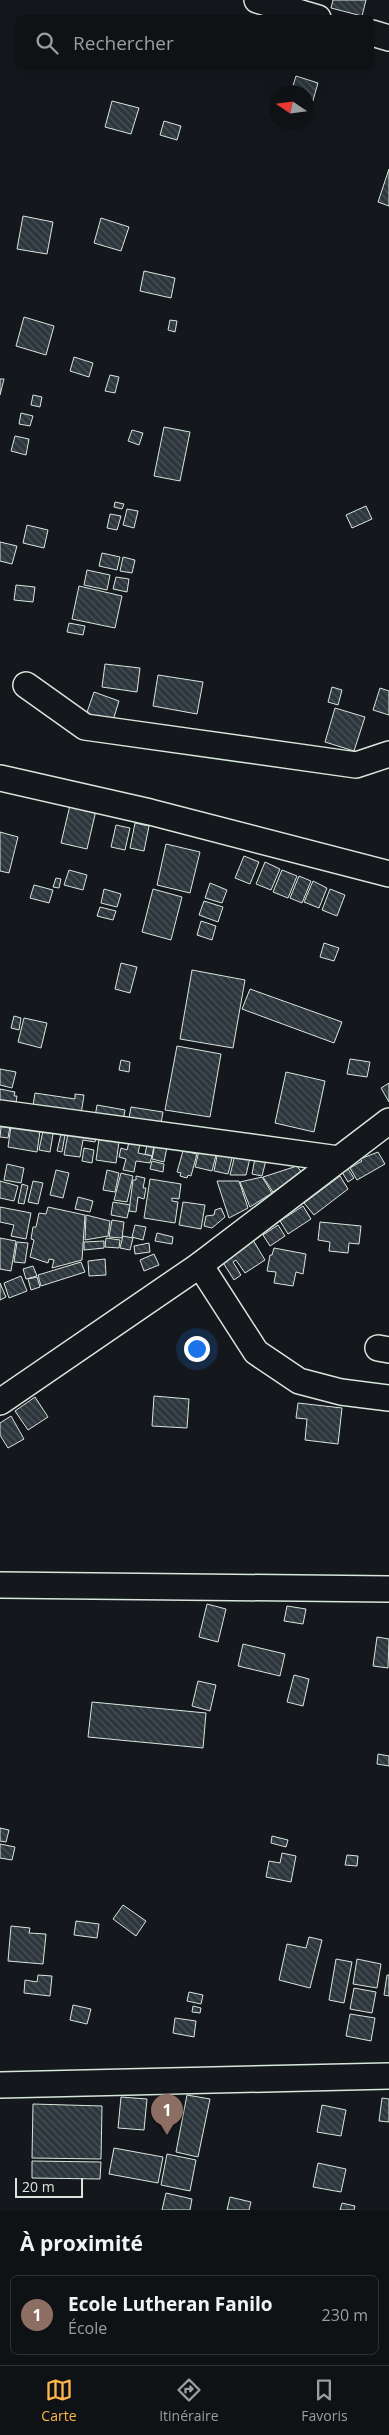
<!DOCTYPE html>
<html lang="fr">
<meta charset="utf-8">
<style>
:root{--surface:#0f1215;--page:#1d2022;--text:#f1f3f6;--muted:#9b9ea0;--line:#2f3234;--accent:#ffb74d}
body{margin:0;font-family:"Open Sans",sans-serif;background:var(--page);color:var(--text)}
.compass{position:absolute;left:269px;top:85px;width:45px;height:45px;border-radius:50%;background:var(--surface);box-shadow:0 5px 20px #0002;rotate:283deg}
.scale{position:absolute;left:15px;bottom:12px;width:68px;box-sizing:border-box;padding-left:5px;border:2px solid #d8e6dc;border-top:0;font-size:14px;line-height:18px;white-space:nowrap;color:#d8e6dc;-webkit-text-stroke:4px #14181c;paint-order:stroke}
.you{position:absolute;left:196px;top:1348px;width:18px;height:18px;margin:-12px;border:4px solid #fff;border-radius:50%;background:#1a73e8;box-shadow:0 0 0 8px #1a73e833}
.badge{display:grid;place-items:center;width:32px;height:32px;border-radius:50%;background:var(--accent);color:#fff;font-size:16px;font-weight:700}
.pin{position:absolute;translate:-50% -41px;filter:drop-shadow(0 1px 2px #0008)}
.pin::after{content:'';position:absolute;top:26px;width:18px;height:15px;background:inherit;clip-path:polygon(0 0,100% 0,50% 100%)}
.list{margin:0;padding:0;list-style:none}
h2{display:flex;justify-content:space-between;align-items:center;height:65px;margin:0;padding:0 20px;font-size:21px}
h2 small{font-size:16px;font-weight:400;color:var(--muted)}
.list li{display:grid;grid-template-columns:32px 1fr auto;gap:15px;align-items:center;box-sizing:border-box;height:80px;margin:0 10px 10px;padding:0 10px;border:1px solid var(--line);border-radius:8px}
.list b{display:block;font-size:19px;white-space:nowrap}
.list p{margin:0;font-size:16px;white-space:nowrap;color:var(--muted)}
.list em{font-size:16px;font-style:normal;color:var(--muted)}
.icon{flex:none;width:28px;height:28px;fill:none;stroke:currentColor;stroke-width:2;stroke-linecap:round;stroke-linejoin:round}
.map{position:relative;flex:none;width:389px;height:2210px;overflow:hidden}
.search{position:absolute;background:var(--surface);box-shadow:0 5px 20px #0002;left:15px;right:15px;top:15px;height:55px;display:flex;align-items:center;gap:12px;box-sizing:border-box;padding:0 18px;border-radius:8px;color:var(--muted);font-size:19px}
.sheet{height:155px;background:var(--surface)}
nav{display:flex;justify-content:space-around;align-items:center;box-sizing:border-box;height:70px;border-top:1px solid var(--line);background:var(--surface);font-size:14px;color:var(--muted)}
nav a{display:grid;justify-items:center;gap:2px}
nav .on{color:var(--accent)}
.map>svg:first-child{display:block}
.building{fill:url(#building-back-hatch);stroke:#d8e6dc}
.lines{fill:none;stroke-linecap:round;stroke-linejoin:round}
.minor-casing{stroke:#d8e6dc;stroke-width:28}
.minor{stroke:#14181c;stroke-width:25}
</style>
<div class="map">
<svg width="389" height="2210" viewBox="0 0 389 2210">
<defs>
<pattern id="building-back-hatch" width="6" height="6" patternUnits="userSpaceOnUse" patternTransform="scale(1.25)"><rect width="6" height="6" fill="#2c363c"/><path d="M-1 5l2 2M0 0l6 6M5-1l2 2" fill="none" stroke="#4a5358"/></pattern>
</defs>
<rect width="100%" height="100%" fill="#14181c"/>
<!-- building -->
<g class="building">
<path d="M333 0H366L362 16 331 8Z"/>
<path d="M296 76 318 83 307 121 306 92H291Z"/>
<path d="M112 101 139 108 131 134 105 127Z"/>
<path d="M164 121 181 126 177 140 160 135Z"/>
<path d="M389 169V206L378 202Z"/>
<path d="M23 216 53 222 47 254 17 249Z"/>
<path d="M101 218 129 227 121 251 94 243Z"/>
<path d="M144 271 175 278 171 298 140 291Z"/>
<path d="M24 317 54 326 46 355 16 346Z"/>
<path d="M170 320 177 321 175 332 168 330Z"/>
<path d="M74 357 93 363 89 377 70 371Z"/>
<path d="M110 375 119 377 115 393 105 391Z"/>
<path d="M0 379H4L0 395Z"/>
<path d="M33 395 42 397 40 407 31 405Z"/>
<path d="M21 413 33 416 30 426 19 424Z"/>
<path d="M164 427 190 432 180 481 154 476Z"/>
<path d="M132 430 143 433 139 445 128 441Z"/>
<path d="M15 436 29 439 26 455 11 451Z"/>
<path d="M115 502 124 504 122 509 114 507Z"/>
<path d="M366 506 372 519 352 528 346 515Z"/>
<path d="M127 509 138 511 134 528 123 525Z"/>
<path d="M110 514 121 516 117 530 107 528Z"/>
<path d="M27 525 48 530 44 548 23 543Z"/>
<path d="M0 542 17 546 12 564 0 561Z"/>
<path d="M102 553 120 557 117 570 99 566Z"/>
<path d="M123 557 135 560 132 573 120 571Z"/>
<path d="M87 570 110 575 107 590 84 585Z"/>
<path d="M116 577 129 579 127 592 113 589Z"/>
<path d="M16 585 35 587 33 602 14 600Z"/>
<path d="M79 586 122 596 115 628 72 619Z"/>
<path d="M69 623 85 626 83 635 67 632Z"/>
<path d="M105 664 140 668 137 692 102 687Z"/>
<path d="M158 675 203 682 197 714 153 706Z"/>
<path d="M332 687 342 690 338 705 328 702Z"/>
<path d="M380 688 389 691V715L373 710Z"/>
<path d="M94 692 119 701 111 727 85 718Z"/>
<path d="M335 708 365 717 354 751 325 742Z"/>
<path d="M71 801 97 806 87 849 61 843Z"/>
<path d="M135 823 149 826 144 851 130 848Z"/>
<path d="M116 825 130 828 125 850 111 847Z"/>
<path d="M0 832 18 837 9 873 0 871Z"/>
<path d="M166 844 200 852 190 893 157 885Z"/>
<path d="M244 856 259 862 250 884 235 878Z"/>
<path d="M265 862 280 869 271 890 256 884Z"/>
<path d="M69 870 87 875 83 890 64 885Z"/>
<path d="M282 870 297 876 288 898 273 892Z"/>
<path d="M299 876 311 881 302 903 290 898Z"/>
<path d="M56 878 61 879 59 888 53 887Z"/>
<path d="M313 881 327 888 319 908 304 902Z"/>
<path d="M210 883 227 890 222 903 205 898Z"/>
<path d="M34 885 53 890 49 903 30 898Z"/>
<path d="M104 889 121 894 117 907 101 903Z"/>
<path d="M153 889 182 897 171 940 142 932Z"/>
<path d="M330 889 345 895 337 916 322 910Z"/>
<path d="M204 901 223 907 218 922 199 915Z"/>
<path d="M100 907 116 911 113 920 97 916Z"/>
<path d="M201 921 216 926 212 940 197 935Z"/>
<path d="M324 943 339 948 334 961 320 957Z"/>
<path d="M121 963 137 967 130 993 115 989Z"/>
<path d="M192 970 245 980 233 1048 180 1039Z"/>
<path d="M250 989 342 1022 334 1043 242 1009Z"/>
<path d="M14 1016 21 1018 19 1030 11 1028Z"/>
<path d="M24 1018 47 1023 41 1048 18 1042Z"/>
<path d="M177 1046 221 1054 210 1117 165 1110Z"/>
<path d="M350 1059 370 1062 367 1077 347 1074Z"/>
<path d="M121 1060 130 1062 129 1072 119 1070Z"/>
<path d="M0 1069 16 1072 12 1088 0 1085Z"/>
<path d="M286 1072 325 1081 314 1132 275 1123Z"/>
<path d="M389 1083V1102L381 1088Z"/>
<path d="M0 1089 15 1092 14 1096H17L15 1108 0 1110Z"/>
<path d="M35 1093 75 1099V1094L84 1095 80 1121 32 1112Z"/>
<path d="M97 1105 125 1110 122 1127 94 1123Z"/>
<path d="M131 1107 163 1112 160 1129 128 1124Z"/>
<path d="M2 1118 11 1120 8 1138 0 1137Z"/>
<path d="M12 1119 41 1124 37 1152 8 1147Z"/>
<path d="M44 1126 54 1128 50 1152 39 1150Z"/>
<path d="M69 1128 97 1133 95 1142 83 1140 80 1157 64 1155Z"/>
<path d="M100 1132 120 1135 116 1163 96 1160Z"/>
<path d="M61 1134 65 1135 62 1152 57 1151Z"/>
<path d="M156 1139 168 1142 164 1162 152 1159Z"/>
<path d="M129 1142 140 1144 138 1153 152 1156 150 1163 136 1161 134 1172 123 1170 126 1159 119 1157 121 1148 127 1150Z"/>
<path d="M147 1145 154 1146 152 1156 145 1154Z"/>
<path d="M200 1147 217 1151 212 1171 195 1167Z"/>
<path d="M84 1148 94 1150 92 1163 82 1161Z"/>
<path d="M183 1151 197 1154 191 1176 188 1175 187 1178 180 1176 181 1173 177 1172Z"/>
<path d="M218 1151 233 1154 228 1174 214 1171Z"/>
<path d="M378 1152 385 1164 357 1180 350 1168 362 1161 360 1159Z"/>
<path d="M235 1155 250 1158 246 1175H230Z"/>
<path d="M255 1158 266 1160 262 1176 252 1174Z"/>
<path d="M152 1161 164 1164 163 1172 150 1169Z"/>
<path d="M7 1164 24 1168 21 1183 4 1180Z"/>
<path d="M297 1166 302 1173 273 1192 263 1177Z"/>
<path d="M348 1169 354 1178 348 1182 342 1172Z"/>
<path d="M56 1170 69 1173 63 1198 50 1195Z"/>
<path d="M107 1170 119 1173 115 1192 103 1190Z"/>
<path d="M121 1173 133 1176 127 1202 114 1200Z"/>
<path d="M136 1176 145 1178 143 1188H146L144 1199 138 1197 136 1212 129 1211 133 1180H136Z"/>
<path d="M340 1176 348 1189 314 1215 304 1203Z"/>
<path d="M262 1177 272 1193 250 1207 240 1182Z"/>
<path d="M150 1179 181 1184 179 1199 172 1198V1201L178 1202 175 1223 144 1218Z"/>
<path d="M0 1181 18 1186 14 1201 0 1198Z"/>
<path d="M33 1181 43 1183 38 1204 28 1202Z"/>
<path d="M217 1181H239L248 1208 229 1218Z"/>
<path d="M22 1184 28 1186 24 1204 18 1203Z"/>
<path d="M78 1197 93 1201 90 1212 75 1209Z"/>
<path d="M113 1202 130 1205 127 1218 111 1215Z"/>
<path d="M183 1202 205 1205 201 1229 179 1225Z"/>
<path d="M303 1206 311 1219 288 1234 280 1221Z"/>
<path d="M0 1207 31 1213 26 1239 11 1236 14 1225 0 1222Z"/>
<path d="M48 1207 85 1215 82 1260 52 1268 54 1260 49 1259 48 1263 30 1257 34 1240 31 1239 33 1227H36L39 1213 46 1214Z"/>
<path d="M221 1208 225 1217 212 1228 204 1226 206 1216 214 1215 215 1210Z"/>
<path d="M86 1215 110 1221 108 1236 85 1240Z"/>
<path d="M112 1220 124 1222 122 1238 109 1237Z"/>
<path d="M320 1222 361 1226 359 1244 349 1243 348 1253 329 1251 330 1242 318 1240Z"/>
<path d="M135 1225 146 1227 143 1240 132 1237Z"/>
<path d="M278 1225 285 1236 270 1246 263 1235Z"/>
<path d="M157 1233 173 1237 172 1244 155 1241Z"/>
<path d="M123 1236 133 1238 130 1250 120 1248Z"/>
<path d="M0 1238 16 1241 11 1271 0 1269Z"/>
<path d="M106 1238 120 1240 119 1248 105 1247Z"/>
<path d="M253 1240 265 1260 245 1273 236 1260 233 1262 241 1275 234 1280 222 1261Z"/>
<path d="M104 1241V1248L84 1250V1242Z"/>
<path d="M17 1242 28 1243 25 1263 14 1262Z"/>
<path d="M149 1243 150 1252 135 1254 134 1246Z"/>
<path d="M274 1248 306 1254 303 1274 296 1272 293 1286 274 1283 276 1272 267 1271 270 1255H272Z"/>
<path d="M154 1254 159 1265 144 1271 140 1260Z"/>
<path d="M105 1259 106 1275 89 1276 88 1261Z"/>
<path d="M81 1262 85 1272 41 1286 38 1275Z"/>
<path d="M33 1266 37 1276 26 1279 23 1269Z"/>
<path d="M21 1276 27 1291 9 1298 4 1283Z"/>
<path d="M37 1277 40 1287 31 1290 28 1279Z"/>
<path d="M0 1283 6 1297 0 1300Z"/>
<path d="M154 1396 189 1399 187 1428 152 1426Z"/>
<path d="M35 1397 48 1417 28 1430 15 1411Z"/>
<path d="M298 1403 342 1408 338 1444 305 1440 307 1419 296 1418Z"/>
<path d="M11 1416 24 1439 8 1448 0 1435V1423Z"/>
<path d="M207 1604 226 1609 218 1642 199 1637Z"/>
<path d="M287 1606 306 1609 303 1624 284 1621Z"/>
<path d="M377 1637 389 1639 388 1668 373 1666Z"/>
<path d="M243 1644 285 1654 280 1676 238 1666Z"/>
<path d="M294 1675 309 1679 303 1706 287 1702Z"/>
<path d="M198 1681 216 1685 210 1711 192 1706Z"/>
<path d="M92 1702 206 1713 203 1748 88 1737Z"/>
<path d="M378 1754 389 1756V1766L377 1764Z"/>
<path d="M0 1828 9 1830 6 1842 0 1841Z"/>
<path d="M272 1836 288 1840 286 1847 271 1843Z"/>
<path d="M0 1844 15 1847 12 1860 0 1858Z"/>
<path d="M282 1853 296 1856 291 1882 266 1877 269 1861 280 1863Z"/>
<path d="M347 1855 358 1856 357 1866 345 1865Z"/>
<path d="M123 1905 146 1921 136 1936 113 1919Z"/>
<path d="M76 1921 99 1924 97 1938 74 1935Z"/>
<path d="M11 1926 30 1928 29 1933 46 1934 43 1964 8 1961Z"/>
<path d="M309 1937 322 1940 310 1988 279 1980 287 1944 306 1948Z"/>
<path d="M336 1959 352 1962 344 2003 329 2000Z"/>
<path d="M357 1959 381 1964 377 1988 353 1984Z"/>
<path d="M38 1975 52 1976 50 1996 24 1993 25 1980 37 1982Z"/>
<path d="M387 1975H389V1996L384 1995Z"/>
<path d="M354 1988 376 1992 372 2013 350 2009Z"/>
<path d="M189 1992 203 1995 201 2004 187 2001Z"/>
<path d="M73 2005 91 2009 87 2024 70 2020Z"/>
<path d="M193 2006 201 2008 200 2013 192 2012Z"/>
<path d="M350 2014 375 2018 371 2041 346 2036Z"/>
<path d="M175 2018 196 2021 194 2037 173 2033Z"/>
<path d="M187 2095 210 2099 198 2157 176 2152Z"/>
<path d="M121 2097 147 2099 144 2130 118 2128Z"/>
<path d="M382 2098 389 2099V2122L379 2121Z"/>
<path d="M33 2104 102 2106 101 2159 32 2158Z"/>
<path d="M322 2105 346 2110 341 2136 317 2132Z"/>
<path d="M114 2148 163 2157 158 2183 109 2174Z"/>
<path d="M167 2154 196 2160 190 2191 161 2185Z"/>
<path d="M32 2161 101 2162 100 2179 32 2178Z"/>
<path d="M318 2163 346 2169 341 2192 313 2187Z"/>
<path d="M166 2193 192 2199 190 2210H162Z"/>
<path d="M230 2197 251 2202 249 2210H227Z"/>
<path d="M342 2203 355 2206 354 2210H340Z"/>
</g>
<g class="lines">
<defs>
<g id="minor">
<path d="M257 0 318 18"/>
<path d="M372 33 389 38"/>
<path d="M26 685 85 727 356 765 389 754"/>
<path d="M0 778 150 812 389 874"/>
<path d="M0 1113 339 1159"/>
<path d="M200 1265 256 1352 299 1381 341 1392 389 1398"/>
<path d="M378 1348 389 1350"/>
<path d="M0 1402 200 1265 389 1121"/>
<path d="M0 1585 389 1589"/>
<path d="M0 2085 389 2076"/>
</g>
</defs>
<!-- minor casing -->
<use href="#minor" class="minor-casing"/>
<!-- minor -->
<use href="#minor" class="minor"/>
</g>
</svg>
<svg class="compass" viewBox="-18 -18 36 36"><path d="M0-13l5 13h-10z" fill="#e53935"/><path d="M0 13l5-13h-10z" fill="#9b9ea0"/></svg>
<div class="scale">20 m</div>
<div class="you"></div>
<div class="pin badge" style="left:167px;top:2135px;background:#8d6e63">1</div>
<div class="search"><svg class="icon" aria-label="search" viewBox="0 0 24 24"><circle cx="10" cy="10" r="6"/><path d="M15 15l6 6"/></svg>Rechercher</div>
</div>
<section class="sheet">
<h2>À proximité<small></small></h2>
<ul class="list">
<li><span class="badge" style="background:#8d6e63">1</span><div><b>Ecole Lutheran Fanilo</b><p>École</p></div><em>230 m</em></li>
</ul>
</section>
<nav>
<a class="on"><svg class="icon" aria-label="map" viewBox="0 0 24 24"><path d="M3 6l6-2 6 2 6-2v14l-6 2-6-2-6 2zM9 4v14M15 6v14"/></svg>Carte</a>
<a><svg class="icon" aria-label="directions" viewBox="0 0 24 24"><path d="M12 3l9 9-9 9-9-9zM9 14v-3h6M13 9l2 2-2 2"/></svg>Itinéraire</a>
<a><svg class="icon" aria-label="saved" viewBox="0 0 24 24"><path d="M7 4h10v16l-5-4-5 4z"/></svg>Favoris</a>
</nav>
